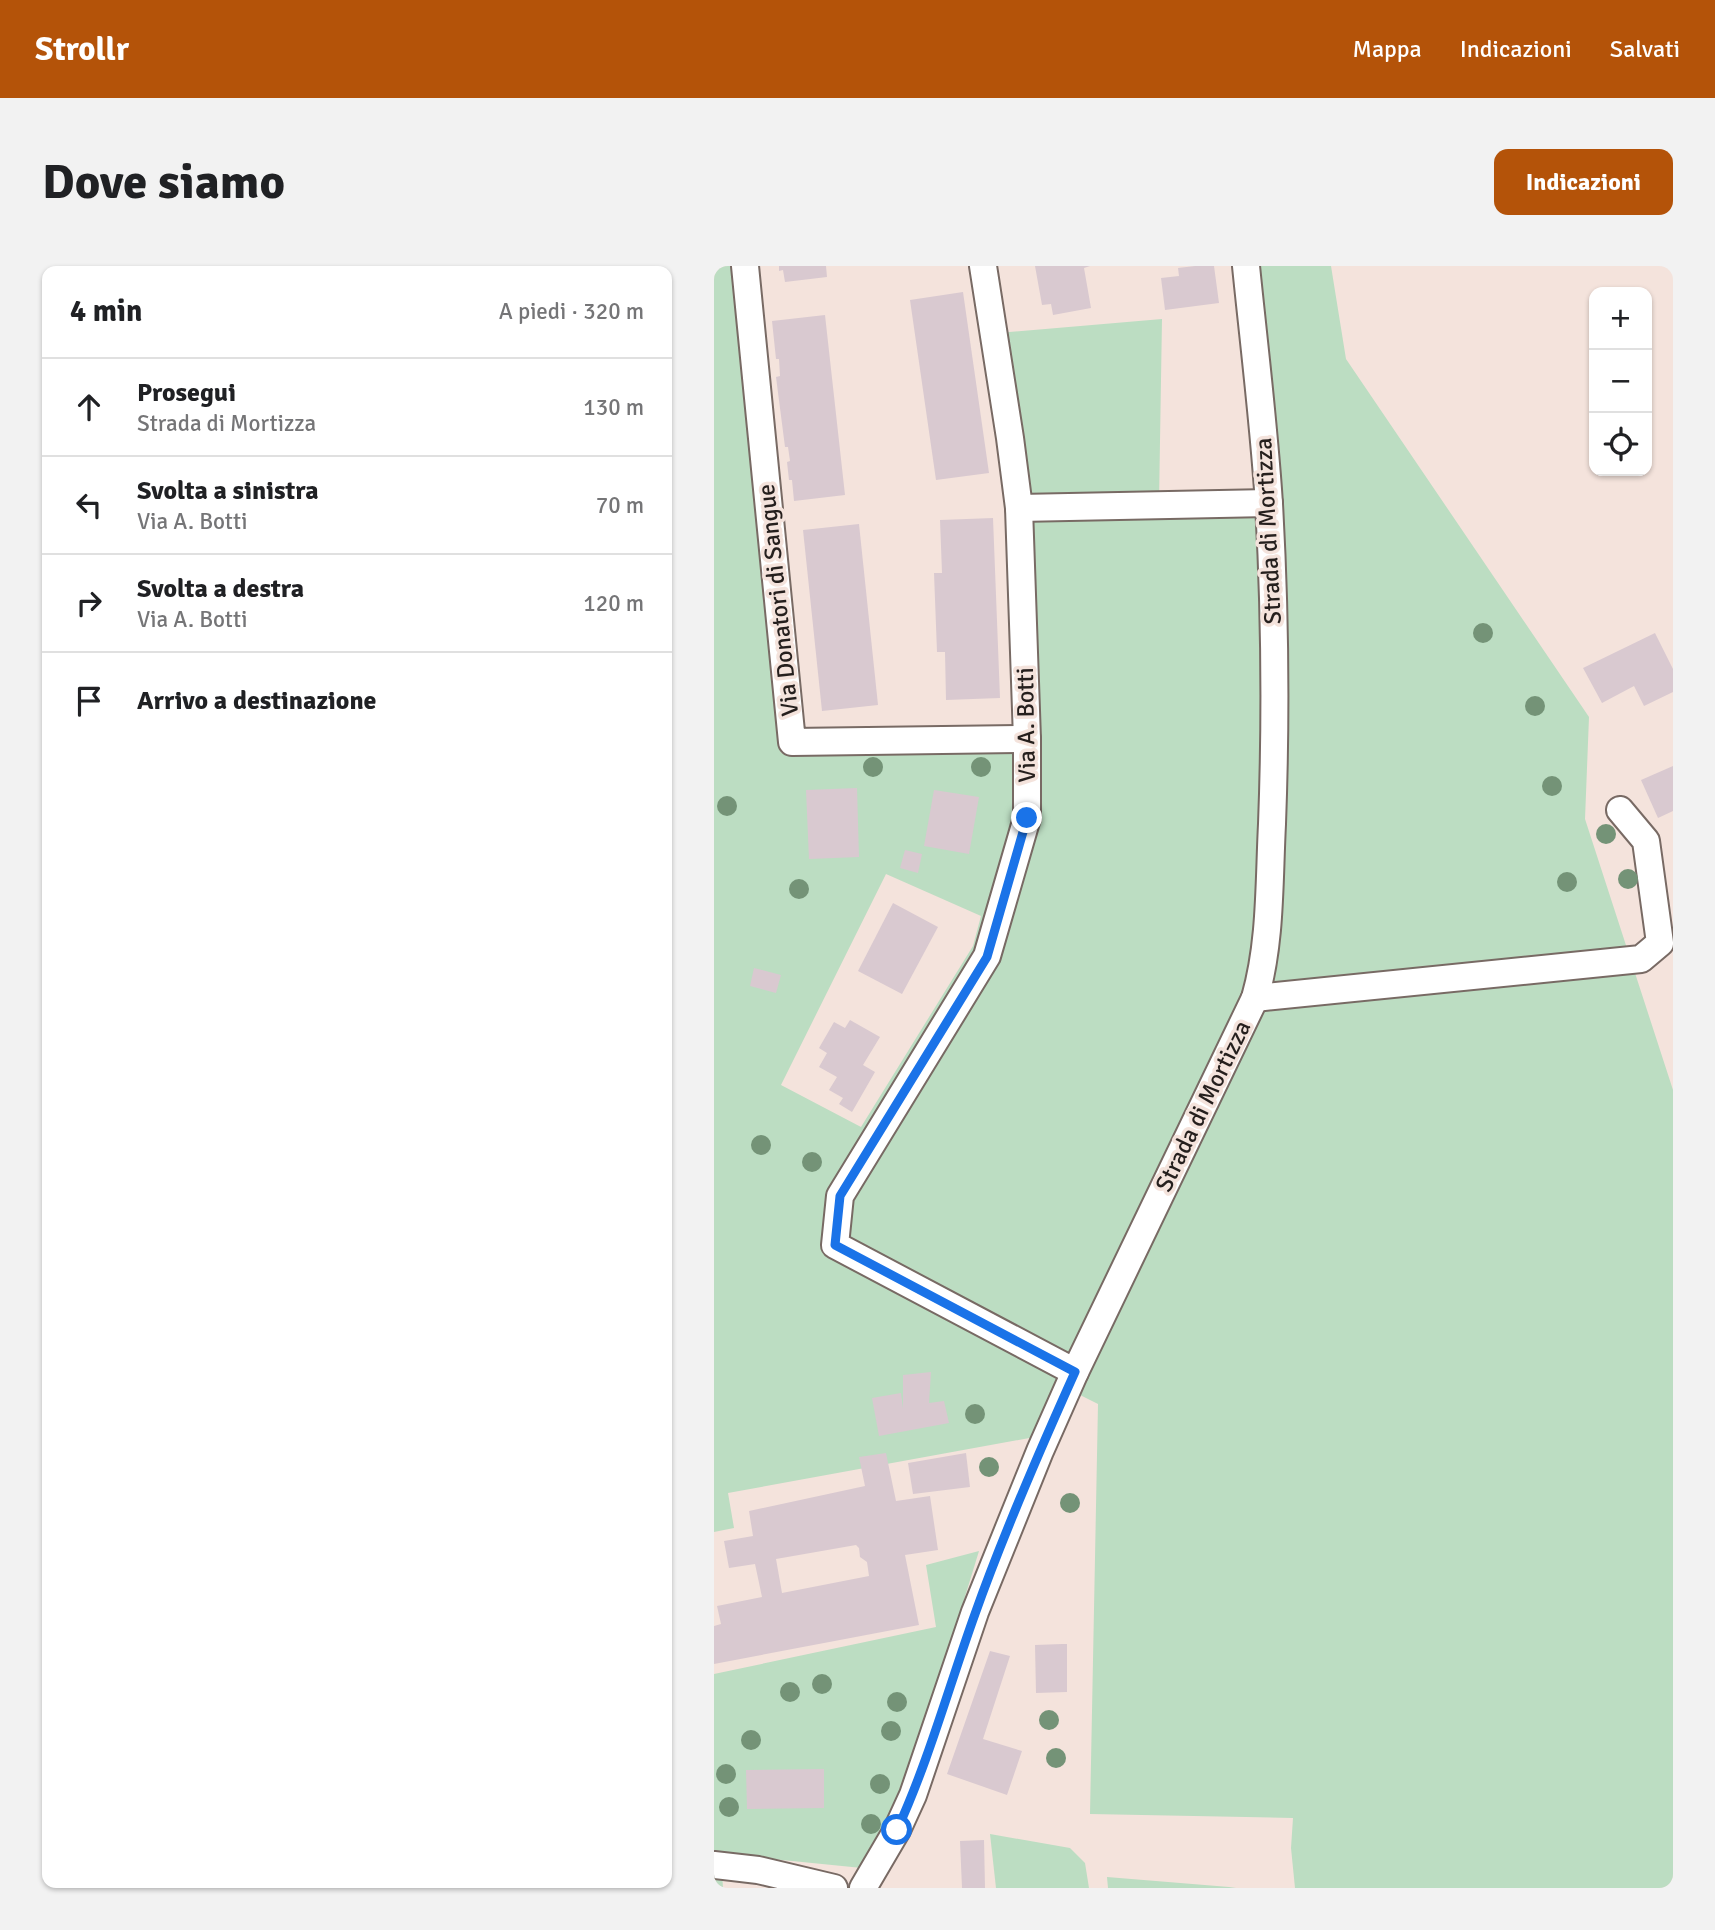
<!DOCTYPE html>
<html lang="it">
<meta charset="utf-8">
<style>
:root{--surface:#fff;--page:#f2f2f2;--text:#202124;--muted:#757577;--line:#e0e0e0;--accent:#b45309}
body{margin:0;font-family:Signika,sans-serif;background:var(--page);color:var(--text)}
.controls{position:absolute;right:21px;top:21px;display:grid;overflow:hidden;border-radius:14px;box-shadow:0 2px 5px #0004}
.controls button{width:63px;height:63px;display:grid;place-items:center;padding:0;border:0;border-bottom:2px solid var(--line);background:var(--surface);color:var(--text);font:35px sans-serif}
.stop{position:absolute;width:21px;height:21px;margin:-16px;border:5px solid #1a73e8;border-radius:50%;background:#fff}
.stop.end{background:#1a73e8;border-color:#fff;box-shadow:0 2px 7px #0008}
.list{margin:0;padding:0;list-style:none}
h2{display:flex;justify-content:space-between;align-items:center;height:91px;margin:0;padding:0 28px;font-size:30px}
h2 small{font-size:23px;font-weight:400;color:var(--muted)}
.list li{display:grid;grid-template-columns:46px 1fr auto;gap:21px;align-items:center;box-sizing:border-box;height:98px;padding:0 28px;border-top:2px solid var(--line)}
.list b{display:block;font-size:26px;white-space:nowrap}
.list p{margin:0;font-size:23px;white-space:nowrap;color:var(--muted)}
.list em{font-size:23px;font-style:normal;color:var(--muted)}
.icon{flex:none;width:38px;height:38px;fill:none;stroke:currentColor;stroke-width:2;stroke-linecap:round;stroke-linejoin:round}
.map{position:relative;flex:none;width:959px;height:1622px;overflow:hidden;border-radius:14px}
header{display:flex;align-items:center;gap:42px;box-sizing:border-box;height:98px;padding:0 35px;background:var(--accent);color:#fff}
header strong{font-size:33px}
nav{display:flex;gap:38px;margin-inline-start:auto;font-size:24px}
.intro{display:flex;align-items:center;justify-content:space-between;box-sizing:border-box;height:168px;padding:0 42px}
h1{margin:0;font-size:49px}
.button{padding:18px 32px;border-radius:14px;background:var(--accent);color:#fff;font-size:24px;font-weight:700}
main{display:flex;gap:42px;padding:0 42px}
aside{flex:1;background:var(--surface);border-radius:14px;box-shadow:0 2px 5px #0004}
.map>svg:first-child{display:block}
.green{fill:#bcddc2;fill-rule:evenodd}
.building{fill:#d9c9d0;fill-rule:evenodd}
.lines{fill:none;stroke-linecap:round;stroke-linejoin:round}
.minor-casing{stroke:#786a64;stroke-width:30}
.minor{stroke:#fff;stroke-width:26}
.tree{fill:#749377}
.route{stroke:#1a73e8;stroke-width:9}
.labels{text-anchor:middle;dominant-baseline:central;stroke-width:7;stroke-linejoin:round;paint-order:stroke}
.street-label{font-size:24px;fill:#251f1d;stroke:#f4e3dc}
</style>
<header>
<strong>Strollr</strong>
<nav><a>Mappa</a><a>Indicazioni</a><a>Salvati</a></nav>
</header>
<div class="intro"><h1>Dove siamo</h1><a class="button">Indicazioni</a></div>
<main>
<aside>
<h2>4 min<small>A piedi · 320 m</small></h2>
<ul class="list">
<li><svg class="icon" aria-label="ahead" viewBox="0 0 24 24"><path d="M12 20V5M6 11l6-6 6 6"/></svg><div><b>Prosegui</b><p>Strada di Mortizza</p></div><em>130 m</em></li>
<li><svg class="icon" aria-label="left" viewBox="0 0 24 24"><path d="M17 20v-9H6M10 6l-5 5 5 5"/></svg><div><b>Svolta a sinistra</b><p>Via A. Botti</p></div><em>70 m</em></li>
<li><svg class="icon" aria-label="right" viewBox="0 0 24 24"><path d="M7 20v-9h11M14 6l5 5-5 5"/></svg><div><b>Svolta a destra</b><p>Via A. Botti</p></div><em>120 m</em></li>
<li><svg class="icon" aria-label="arrive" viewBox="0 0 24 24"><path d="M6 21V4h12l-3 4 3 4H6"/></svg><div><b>Arrivo a destinazione</b></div></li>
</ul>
</aside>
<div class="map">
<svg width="959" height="1622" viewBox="0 0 959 1622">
<rect width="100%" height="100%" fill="#f4e3dc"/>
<!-- green -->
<g class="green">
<path d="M0 0H24L67 487 304 482 284 67 448 53 445 237H556L534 0H617L632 93 875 451 871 553 959 824V1622H581L577 1582 579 1552 376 1548 384 1138 354 1123 337 1168 14 1227 20 1262 0 1266ZM172 608 267 650 259 680 147 861 67 819Z"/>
<path d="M265 1285 187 1539 148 1602 7 1588 9 1622H0V1408L222 1361 212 1299Z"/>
<path d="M276 1568 356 1582 371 1597 375 1622H282Z"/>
<path d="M393 1611 515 1621 522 1622H394Z"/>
</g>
<!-- building -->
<g class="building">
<path d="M65 0H112L113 11 71 16 69 4 65 5Z"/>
<path d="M321 0H376L370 2 377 42 339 49 337 38 328 39Z"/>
<path d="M481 0H500L505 37 451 44 447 12 465 10 464 2Z"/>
<path d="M249 26 275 207 222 214 196 34Z"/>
<path d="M111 49 131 229 80 235 78 214H75L73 196 76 195 74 181H71L62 111 66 110 65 93H62L58 55Z"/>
<path d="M279 252 286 432 232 434 231 386H223L220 307H228L226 254Z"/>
<path d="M145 258 164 439 108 445 89 264Z"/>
<path d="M941 367 959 403V426L930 440 920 420 888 437 869 402Z"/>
<path d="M959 500V545L944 552 927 514Z"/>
<path d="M143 522 145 591 95 593 92 524Z"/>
<path d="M220 524 265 531 255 588 210 580Z"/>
<path d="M191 584 208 588 204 607 186 602Z"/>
<path d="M179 637 224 661 188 728 144 705Z"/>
<path d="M40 702 67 709 62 727 36 720Z"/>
<path d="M136 754 166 771 149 799 161 806 138 846 125 838 129 832 115 824 123 811 105 801 113 787 105 782 120 756 131 762Z"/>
<path d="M217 1106 215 1137 230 1135 235 1157 165 1170 158 1132 187 1127 189 1143V1109Z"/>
<path d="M172 1187 182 1235 216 1230 224 1284 191 1289 205 1359 0 1398V1360L7 1358 3 1340 48 1331 41 1298 15 1302 10 1275 39 1270 35 1245 151 1220 145 1191ZM142 1279 145 1282 146 1291 153 1296 155 1310 68 1327 62 1293Z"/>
<path d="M252 1187 256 1221 199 1228 194 1197Z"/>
<path d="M348 1378H353V1426L322 1427 321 1379Z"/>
<path d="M276 1385 296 1390 269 1473 308 1485 293 1529 233 1508Z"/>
<path d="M110 1503V1542L33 1543 32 1504Z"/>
<path d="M270 1574 271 1622H248L246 1575Z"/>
</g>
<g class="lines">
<defs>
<g id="minor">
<path d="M31 0 78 476 313 473"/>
<path d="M269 0 296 172 305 242 313 473V552L273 690 126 930 121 979 361 1106"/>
<path d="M305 242 555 237"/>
<path d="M541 732 927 693 946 677 932 575 906 544"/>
<path d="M0 1599 44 1604 120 1622"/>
<path d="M149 1622 183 1564 199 1529 261 1346 326 1185 361 1106 541 732C557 676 555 616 558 558 562 452 561 344 555 238 550 159 540 79 532 0"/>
</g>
</defs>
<!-- minor casing -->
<use href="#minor" class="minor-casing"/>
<!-- minor -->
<use href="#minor" class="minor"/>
</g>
<!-- trees -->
<g class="tree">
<circle cx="769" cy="367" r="10"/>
<circle cx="821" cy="440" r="10"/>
<circle cx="159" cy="501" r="10"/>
<circle cx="267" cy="501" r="10"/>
<circle cx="838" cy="520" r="10"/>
<circle cx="13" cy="540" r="10"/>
<circle cx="892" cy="568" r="10"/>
<circle cx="914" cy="613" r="10"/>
<circle cx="853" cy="616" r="10"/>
<circle cx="85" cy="623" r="10"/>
<circle cx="47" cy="879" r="10"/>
<circle cx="98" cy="896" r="10"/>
<circle cx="261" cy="1148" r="10"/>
<circle cx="275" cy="1201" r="10"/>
<circle cx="356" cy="1237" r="10"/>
<circle cx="108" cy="1418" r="10"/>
<circle cx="76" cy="1426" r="10"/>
<circle cx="183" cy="1436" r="10"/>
<circle cx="335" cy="1454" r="10"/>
<circle cx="177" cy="1465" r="10"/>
<circle cx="37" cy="1474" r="10"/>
<circle cx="342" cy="1492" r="10"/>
<circle cx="12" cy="1508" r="10"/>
<circle cx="166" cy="1518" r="10"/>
<circle cx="15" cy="1541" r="10"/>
<circle cx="157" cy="1558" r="10"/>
</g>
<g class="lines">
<!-- route -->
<path class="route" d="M183 1564C215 1494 235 1420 261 1348 290 1266 325 1186 361 1106L121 979 126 930 273 691 313 552"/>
</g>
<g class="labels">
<!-- street labels -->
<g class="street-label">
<text transform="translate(554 265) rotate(-93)">Strada di Mortizza</text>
<text transform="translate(64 334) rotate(-96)">Via Donatori di Sangue</text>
<text transform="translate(312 459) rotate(-91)">Via A. Botti</text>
<text transform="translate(489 840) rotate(-64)">Strada di Mortizza</text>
</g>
</g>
</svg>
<div class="controls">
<button>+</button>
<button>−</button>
<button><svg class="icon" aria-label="locate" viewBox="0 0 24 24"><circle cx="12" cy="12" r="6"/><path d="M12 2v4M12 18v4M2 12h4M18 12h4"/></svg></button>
</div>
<div class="stop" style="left:183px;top:1564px"></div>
<div class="stop end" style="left:313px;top:552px"></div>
</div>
</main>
